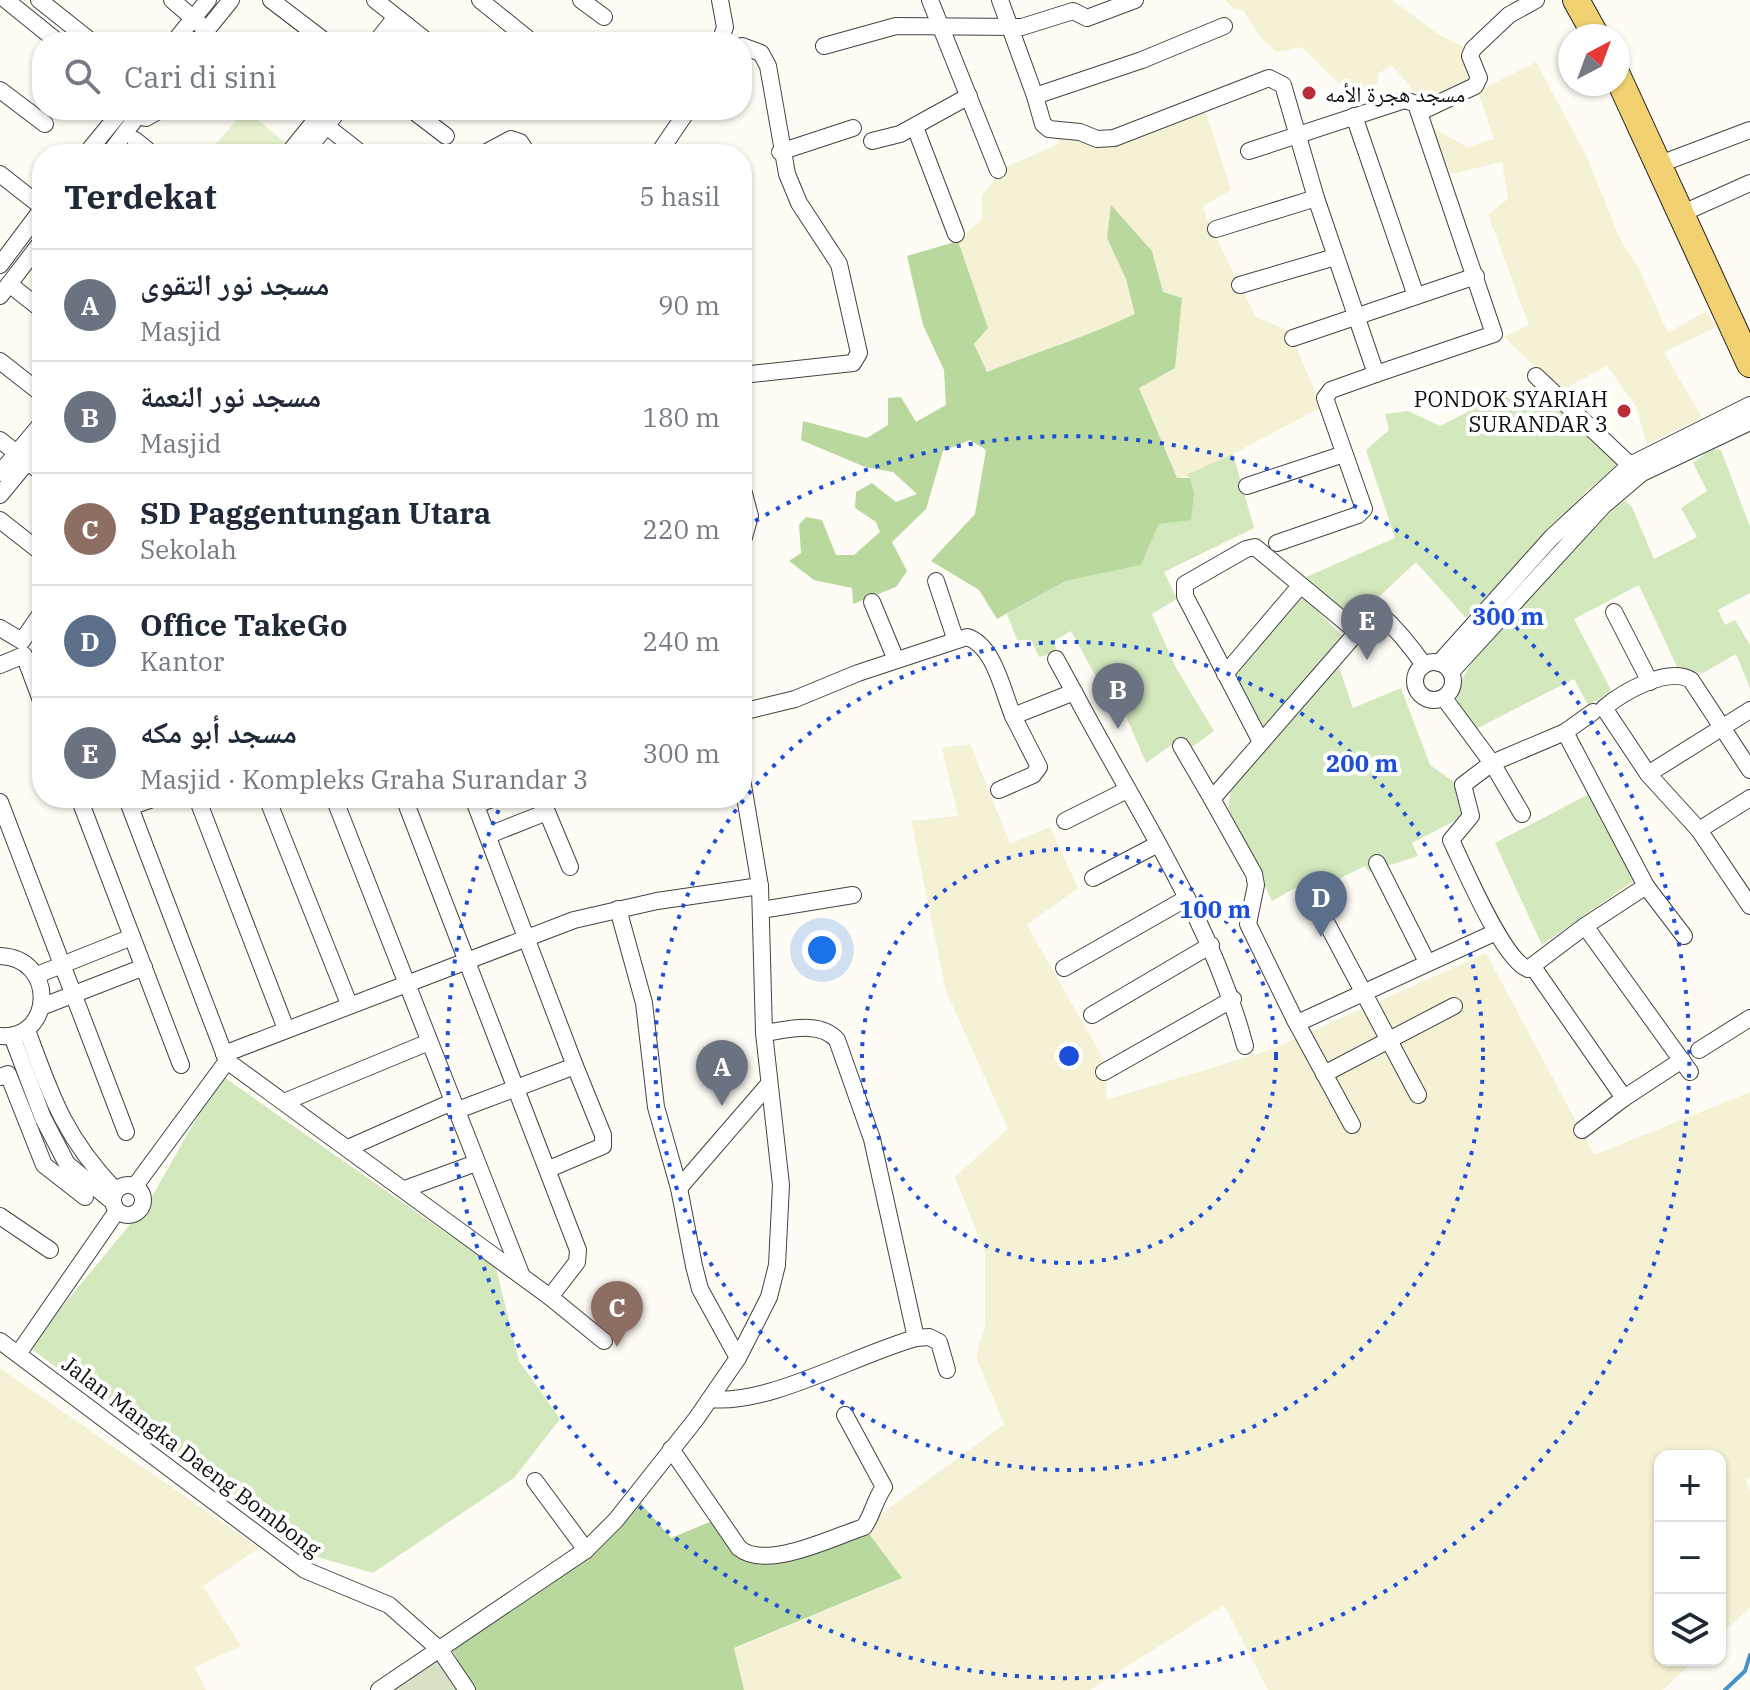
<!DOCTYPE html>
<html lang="id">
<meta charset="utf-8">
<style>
:root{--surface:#fff;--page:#f2f2f3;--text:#1f2937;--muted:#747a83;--line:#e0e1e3;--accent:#b92e36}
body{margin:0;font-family:"IBM Plex Serif","Noto Naskh Arabic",serif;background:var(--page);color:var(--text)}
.controls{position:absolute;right:24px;bottom:24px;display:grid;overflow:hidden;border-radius:16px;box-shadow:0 2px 6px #0004}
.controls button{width:72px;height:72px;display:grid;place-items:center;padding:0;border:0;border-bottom:2px solid var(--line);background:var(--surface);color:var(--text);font:40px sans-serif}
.compass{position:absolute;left:1558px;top:24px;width:72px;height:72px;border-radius:50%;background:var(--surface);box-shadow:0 2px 6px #0004;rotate:41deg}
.you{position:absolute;left:822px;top:950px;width:28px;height:28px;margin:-20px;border:6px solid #fff;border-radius:50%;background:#1a73e8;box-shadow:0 0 0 12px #1a73e833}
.badge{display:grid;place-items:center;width:52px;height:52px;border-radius:50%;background:var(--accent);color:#fff;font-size:26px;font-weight:700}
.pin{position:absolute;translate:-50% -66px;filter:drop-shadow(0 2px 4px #0008)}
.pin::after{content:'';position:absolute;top:42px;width:28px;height:24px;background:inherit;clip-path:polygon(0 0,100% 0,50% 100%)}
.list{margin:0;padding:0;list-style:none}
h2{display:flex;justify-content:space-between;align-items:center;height:104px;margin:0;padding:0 32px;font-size:34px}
h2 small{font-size:26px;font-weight:400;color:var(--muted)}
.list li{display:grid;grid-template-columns:52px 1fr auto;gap:24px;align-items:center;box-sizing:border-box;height:112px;padding:0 32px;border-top:2px solid var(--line)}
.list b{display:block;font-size:30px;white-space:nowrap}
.list p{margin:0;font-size:26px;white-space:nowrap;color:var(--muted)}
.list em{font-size:26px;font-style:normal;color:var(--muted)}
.icon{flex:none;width:44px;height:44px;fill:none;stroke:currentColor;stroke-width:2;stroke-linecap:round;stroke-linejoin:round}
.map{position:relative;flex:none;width:1750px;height:1690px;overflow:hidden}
.search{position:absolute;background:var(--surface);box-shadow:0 2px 6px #0004;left:32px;top:32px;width:720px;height:88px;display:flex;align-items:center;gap:20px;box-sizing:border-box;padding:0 28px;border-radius:32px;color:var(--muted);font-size:30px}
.panel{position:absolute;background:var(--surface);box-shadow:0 2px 6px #0004;left:32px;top:144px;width:720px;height:664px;border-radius:32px}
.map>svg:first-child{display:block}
.farmland{fill:#f4f1d4}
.green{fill:#d4e8be}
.forest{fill:#b8d89e}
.cemetery{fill:#d7e1c4}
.pitch{fill:#e5f0cf}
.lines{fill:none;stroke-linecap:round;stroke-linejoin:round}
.stream{stroke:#4593c6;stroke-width:4}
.minor-casing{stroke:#434343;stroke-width:18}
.primary-casing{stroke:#212121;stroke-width:28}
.minor{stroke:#fff;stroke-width:16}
.primary{stroke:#f1d171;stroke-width:26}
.ring{fill:none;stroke:#1d4ed8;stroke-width:4;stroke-dasharray:4 8}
.poi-dot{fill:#b92e36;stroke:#fff;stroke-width:3}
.labels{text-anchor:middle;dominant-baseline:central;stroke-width:8;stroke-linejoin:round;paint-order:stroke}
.poi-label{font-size:22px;fill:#101010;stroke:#fff;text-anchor:start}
.street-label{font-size:22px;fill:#101010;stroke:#fff}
.centre{fill:#1d4ed8;stroke:#fff;stroke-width:4}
.ring-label{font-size:24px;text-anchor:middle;font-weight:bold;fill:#1d4ed8;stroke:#fff;stroke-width:8;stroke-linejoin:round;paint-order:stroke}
</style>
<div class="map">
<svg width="1750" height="1690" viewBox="0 0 1750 1690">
<rect width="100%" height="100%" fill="#fefcf4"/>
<!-- farmland -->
<g class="farmland">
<path d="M1225 0H1392L1439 35 1464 47 1472 79 1445 93 1420 99 1392 65 1378 74 1377 84 1350 95 1302 47 1277 52 1261 38 1243 10 1233 8Z"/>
<path d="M1536 62 1586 155 1621 241 1638 267 1668 333 1706 311 1717 327 1664 352 1702 418 1647 445 1636 406 1607 366 1560 391 1504 337 1529 325 1488 214 1508 199 1502 162 1451 174 1432 127 1467 147 1494 139 1478 91Z"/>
<path d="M1204 106 1231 190 1203 206 1208 221 1256 317 1289 331 1322 407 1208 467 1177 479 1139 388 1163 292 1152 251 1112 206 1107 238 1126 279 1136 314 1088 336 1063 342 1033 357 986 372 974 343 958 241 982 219V195L1006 167 1059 144V135L1079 130 1098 145Z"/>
<path d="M970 744 1010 844 1050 827 1078 888 1027 925 1107 1065 1106 1100 1270 1050 1486 953 1594 1155 1750 1092V1476L1746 1482 1750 1492V1607L1720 1636V1456H1660V1660H1694L1663 1690H1268L1224 1605 1090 1690H744L734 1649 901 1579 864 1527 1004 1424 976 1357 985 1327V1253L955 1177 1008 1129 946 991 911 821 958 816 942 748Z"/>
<path d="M0 1368 259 1548 203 1586 241 1646 195 1667 206 1690H0Z"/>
</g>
<!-- green -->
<g class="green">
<path d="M1503 394 1525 410 1552 399 1624 462 1589 489 1466 618 1416 562 1350 624 1306 577 1395 538 1366 450 1389 430 1385 414 1408 411 1440 426Z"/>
<path d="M1711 449 1721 450 1750 527V593L1718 610 1725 625 1735 620 1750 645V688L1736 654 1703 673 1678 669 1639 585 1574 619 1612 692 1588 705 1574 679 1474 730 1454 694 1471 663 1598 522 1625 500 1632 507 1654 559 1697 537 1681 508 1707 491 1693 463Z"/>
<path d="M1233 454 1254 528 1164 572 1177 599 1152 614 1175 666 1214 731 1191 748 1183 737 1146 763 1121 704 1114 710 1071 631 1054 641 1057 653 1039 657 1031 640H1017L1007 614 1066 581 1141 565 1159 524 1190 478 1186 475Z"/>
<path d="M1301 594 1343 637 1262 728 1234 675Z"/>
<path d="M1338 664 1353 708 1401 688 1430 765 1454 782 1462 817 1412 843 1418 856 1369 872 1365 866 1316 890 1309 880 1272 901 1228 808 1231 788Z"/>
<path d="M1589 794 1635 880 1542 945 1495 843Z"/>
<path d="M221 1075 496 1268 519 1361 560 1419 514 1478 373 1573 300 1552 29 1347 150 1200Z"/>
</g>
<!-- forest -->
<g class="forest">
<path d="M1111 205 1152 251 1163 292 1182 298 1175 368 1139 388 1177 478H1190L1194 493 1191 520 1159 524 1141 565 1066 581 997 619 979 590 931 561 975 514 986 450 970 440 943 451 926 509 892 542 907 571 896 587 853 604 852 588 814 580 789 561 801 553 799 525 806 517 822 520 836 555H854L880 532 876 522 855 508 856 492 872 483 896 502 917 494 893 472 865 467 801 440 803 421 867 438 888 425V398L901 397 916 422 946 405 944 370 923 325 907 256 958 241 988 328 974 344 987 372C1036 352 1086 337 1135 314L1126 279 1107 238Z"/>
<path d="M640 1502 671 1538 722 1517 758 1560 864 1527 902 1578 734 1648 744 1690H474L451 1648Z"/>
</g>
<!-- cemetery -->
<path class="cemetery" d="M436 1659 445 1666 459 1690H385Z"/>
<!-- pitch -->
<path class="pitch" d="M245 110 290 146 283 154H230L216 144Z"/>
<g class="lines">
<!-- stream -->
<path class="stream" d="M1725 1690 1745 1671 1750 1655"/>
<defs>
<g id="minor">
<path d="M6 0 58 42"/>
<path d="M39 0 92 42"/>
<path d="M172 0 201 25"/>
<path d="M271 0 326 42"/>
<path d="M375 0 428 42"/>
<path d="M480 0 532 42"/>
<path d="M581 0 604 17"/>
<path d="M720 0 725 27 720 42"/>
<path d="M930 0 998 170"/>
<path d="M1000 0 1035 96 1142 60 1224 26"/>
<path d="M174 42 208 0"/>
<path d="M197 42 231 0"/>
<path d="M376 42 396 17"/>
<path d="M394 42 407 25"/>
<path d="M742 46 761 53 768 66 787 174 799 203 839 264 859 353 853 363 742 375"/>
<path d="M824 46 896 26 1022 27 1073 11 1087 18 1135 0"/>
<path d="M0 90 45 124"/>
<path d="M1035 96 1043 124 1049 129 1080 132 1097 139 1114 138 1269 78 1283 85 1316 198 1376 374 1331 390 1325 398 1364 509 1358 515 1277 543"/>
<path d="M306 110 362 154"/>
<path d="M412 110 446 136"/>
<path d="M1420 112 1475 86 1479 78 1470 56 1473 49 1509 15 1536 0"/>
<path d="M129 114 146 118 160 110"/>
<path d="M1354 116 1416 296"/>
<path d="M915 127 956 234"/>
<path d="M135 140 152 154"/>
<path d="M872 141 900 134 969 96"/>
<path d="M1249 151 1405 100 1416 104 1494 334 1376 374"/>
<path d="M780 152 853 128"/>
<path d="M86 154 122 110"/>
<path d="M109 154 136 118"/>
<path d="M288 154 322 112"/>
<path d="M304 154 339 110"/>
<path d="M483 154 511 139 520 142 528 154"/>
<path d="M658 154 688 110"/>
<path d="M1660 164 1750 130"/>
<path d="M0 174 42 207"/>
<path d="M1683 213 1750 183"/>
<path d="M1216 229 1316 198"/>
<path d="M0 265 42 209"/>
<path d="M9 284 42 310"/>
<path d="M1240 285 1335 257"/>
<path d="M0 296 42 241"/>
<path d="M1293 338 1476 276"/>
<path d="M0 361 42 394"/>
<path d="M1536 376 1630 465"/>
<path d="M0 440 42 473"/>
<path d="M0 473 42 423"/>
<path d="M742 486 750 516 742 544"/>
<path d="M1247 486 1344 454"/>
<path d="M0 495 42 444"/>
<path d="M0 520 42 553"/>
<path d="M936 581 955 638"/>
<path d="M872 602 896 660"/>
<path d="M1614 612 1650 682"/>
<path d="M0 628 22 641 42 612"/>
<path d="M1056 659 1074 692"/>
<circle cx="1434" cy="681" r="19"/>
<path d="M1439 663 1552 537 1630 465 1750 405"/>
<path d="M0 665 24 655 42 703"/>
<path d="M1451 672 1603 506 1642 473 1750 422"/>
<path d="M1225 674 1300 586"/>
<path d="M1444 698 1492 763 1565 732 1646 886 1585 926 1690 1072"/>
<path d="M742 712 795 699 858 673 967 637C994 645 1003 692 1013 716L1074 692C1135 808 1211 918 1245 1046"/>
<path d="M1565 732 1593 712"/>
<path d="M1260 740 1185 596V584L1246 549 1255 547 1356 631"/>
<path d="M1181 746 1212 799 1372 615 1380 614C1397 629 1410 645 1424 665L1421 667"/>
<path d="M1750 770 1691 680C1668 666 1623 692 1604 708L1648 774 1699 830 1750 906"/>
<path d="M1648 774 1750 710"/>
<path d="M999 790 1033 775 1039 767 1013 716"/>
<path d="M79 798 181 1065"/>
<path d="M155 798 130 807 227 1061"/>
<path d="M197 798 286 1029"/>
<path d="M267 798 349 1004"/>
<path d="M334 798 521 1274"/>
<path d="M1212 799 1254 874 1256 885 1248 924 1295 1020 1302 1021 1496 932"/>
<path d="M0 802 126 1132"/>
<path d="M476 805 494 798"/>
<path d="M1522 814 1492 763 1463 785 1471 816 1451 840C1464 867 1503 960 1528 969L1585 926"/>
<path d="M1065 821 1127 790"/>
<path d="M1699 830 1750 798"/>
<path d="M489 835 547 812 570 867"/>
<path d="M1377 863 1427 962"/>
<path d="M1093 878 1158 844"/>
<path d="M1646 886 1684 936"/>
<path d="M1308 888 1418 1095"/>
<path d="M618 909 644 1003 656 1107 679 1188 694 1266 700 1289 738 1358"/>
<path d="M761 910 853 895"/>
<path d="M0 956C57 958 54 1040 0 1036"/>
<path d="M1533 967 1624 1098 1682 1060"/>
<path d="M1064 968 1187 898"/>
<path d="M37 975 132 937"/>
<path d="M41 1007 144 967"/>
<path d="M1092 1015 1211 945"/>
<path d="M1295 1020 1352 1125"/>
<path d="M27 1030C52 1098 64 1136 115 1190"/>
<path d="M12 1036 43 1118 67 1164 112 1201"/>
<path d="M1699 1050 1750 1018"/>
<path d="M224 1054 574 920 657 901 760 886"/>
<path d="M1104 1072 1233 999"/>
<path d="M1324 1074 1454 1006"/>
<path d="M0 1077 8 1074 44 1165 85 1197"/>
<path d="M284 1102 429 1042"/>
<path d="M455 1111 575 1066 473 798"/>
<path d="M1582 1130 1624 1098"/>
<path d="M348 1148 452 1102"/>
<path d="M549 1169 603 1146V1135L575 1066"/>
<circle cx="128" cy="1200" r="15"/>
<path d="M135 1186 227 1061 550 1297 577 1262 578 1250 404 798"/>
<path d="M679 1188 769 1084"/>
<path d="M405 1189 476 1163"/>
<path d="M0 1216 50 1250"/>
<path d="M550 1297 604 1341"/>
<path d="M916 1338 929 1337 939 1342 947 1370"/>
<path d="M0 1341 305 1570 389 1605 440 1650 467 1690"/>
<path d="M18 1354 117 1211"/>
<path d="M710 1399C768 1406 857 1354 916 1338L872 1139 837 1040C820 1020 787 1030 764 1033"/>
<path d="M671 1449 739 1548C766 1571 833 1537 864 1527 873 1514 874 1501 884 1487L845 1415"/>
<path d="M535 1481 586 1550"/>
<path d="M379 1690 586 1550 616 1520 696 1419 738 1358 769 1297 777 1265 781 1185 764 1033 760 886 742 779"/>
</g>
<g id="primary">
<path d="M1576 0 1596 36"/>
<path d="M1618 77 1750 364"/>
</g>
</defs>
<!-- minor casing -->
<use href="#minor" class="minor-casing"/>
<!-- primary casing -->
<use href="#primary" class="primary-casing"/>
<!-- minor -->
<use href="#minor" class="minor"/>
<!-- primary -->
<use href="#primary" class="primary"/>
</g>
<!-- distance rings -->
<g class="ring">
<circle cx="1069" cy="1056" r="207"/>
<circle cx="1069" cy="1056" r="414"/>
<path d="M745 527A621 621 0 1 1 504 798"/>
</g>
<!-- markers -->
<g class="poi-dot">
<circle cx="1309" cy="93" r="8"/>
<circle cx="1624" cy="411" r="8"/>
</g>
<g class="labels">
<!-- poi labels -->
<g class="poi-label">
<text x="1325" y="93">مسجد هجرة الأمه</text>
<text x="1608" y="398" text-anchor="end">PONDOK SYARIAH<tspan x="1608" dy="25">SURANDAR 3</tspan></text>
</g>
<!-- street labels -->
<g class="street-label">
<text transform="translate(192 1456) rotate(37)">Jalan Mangka Daeng Bombong</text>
</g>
</g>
<circle cx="1069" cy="1056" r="12" class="centre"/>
<g class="ring-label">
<text x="1508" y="625">300 m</text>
<text x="1362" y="772">200 m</text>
<text x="1215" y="918">100 m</text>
</g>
</svg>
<div class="controls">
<button>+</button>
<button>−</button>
<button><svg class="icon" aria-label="layers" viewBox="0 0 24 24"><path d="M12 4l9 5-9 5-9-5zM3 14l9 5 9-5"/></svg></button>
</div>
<svg class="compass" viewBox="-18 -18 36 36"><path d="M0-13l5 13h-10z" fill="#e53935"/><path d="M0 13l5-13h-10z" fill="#747a83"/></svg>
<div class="you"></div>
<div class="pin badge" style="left:722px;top:1106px;background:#6b7280">A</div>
<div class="pin badge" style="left:1118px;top:729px;background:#6b7280">B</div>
<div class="pin badge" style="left:617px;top:1347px;background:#8d6e63">C</div>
<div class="pin badge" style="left:1321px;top:937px;background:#5c6f8a">D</div>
<div class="pin badge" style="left:1367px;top:660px;background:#6b7280">E</div>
<div class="search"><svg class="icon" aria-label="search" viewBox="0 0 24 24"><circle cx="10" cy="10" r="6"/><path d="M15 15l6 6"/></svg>Cari di sini</div>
<section class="panel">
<h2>Terdekat<small>5 hasil</small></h2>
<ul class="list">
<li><span class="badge" style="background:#6b7280">A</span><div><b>مسجد نور التقوى</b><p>Masjid</p></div><em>90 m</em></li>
<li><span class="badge" style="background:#6b7280">B</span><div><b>مسجد نور النعمة</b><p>Masjid</p></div><em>180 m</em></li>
<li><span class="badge" style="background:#8d6e63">C</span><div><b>SD Paggentungan Utara</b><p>Sekolah</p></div><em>220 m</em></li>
<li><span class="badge" style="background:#5c6f8a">D</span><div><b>Office TakeGo</b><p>Kantor</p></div><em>240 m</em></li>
<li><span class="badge" style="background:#6b7280">E</span><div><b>مسجد أبو مكه</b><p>Masjid · Kompleks Graha Surandar 3</p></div><em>300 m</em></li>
</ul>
</section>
</div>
